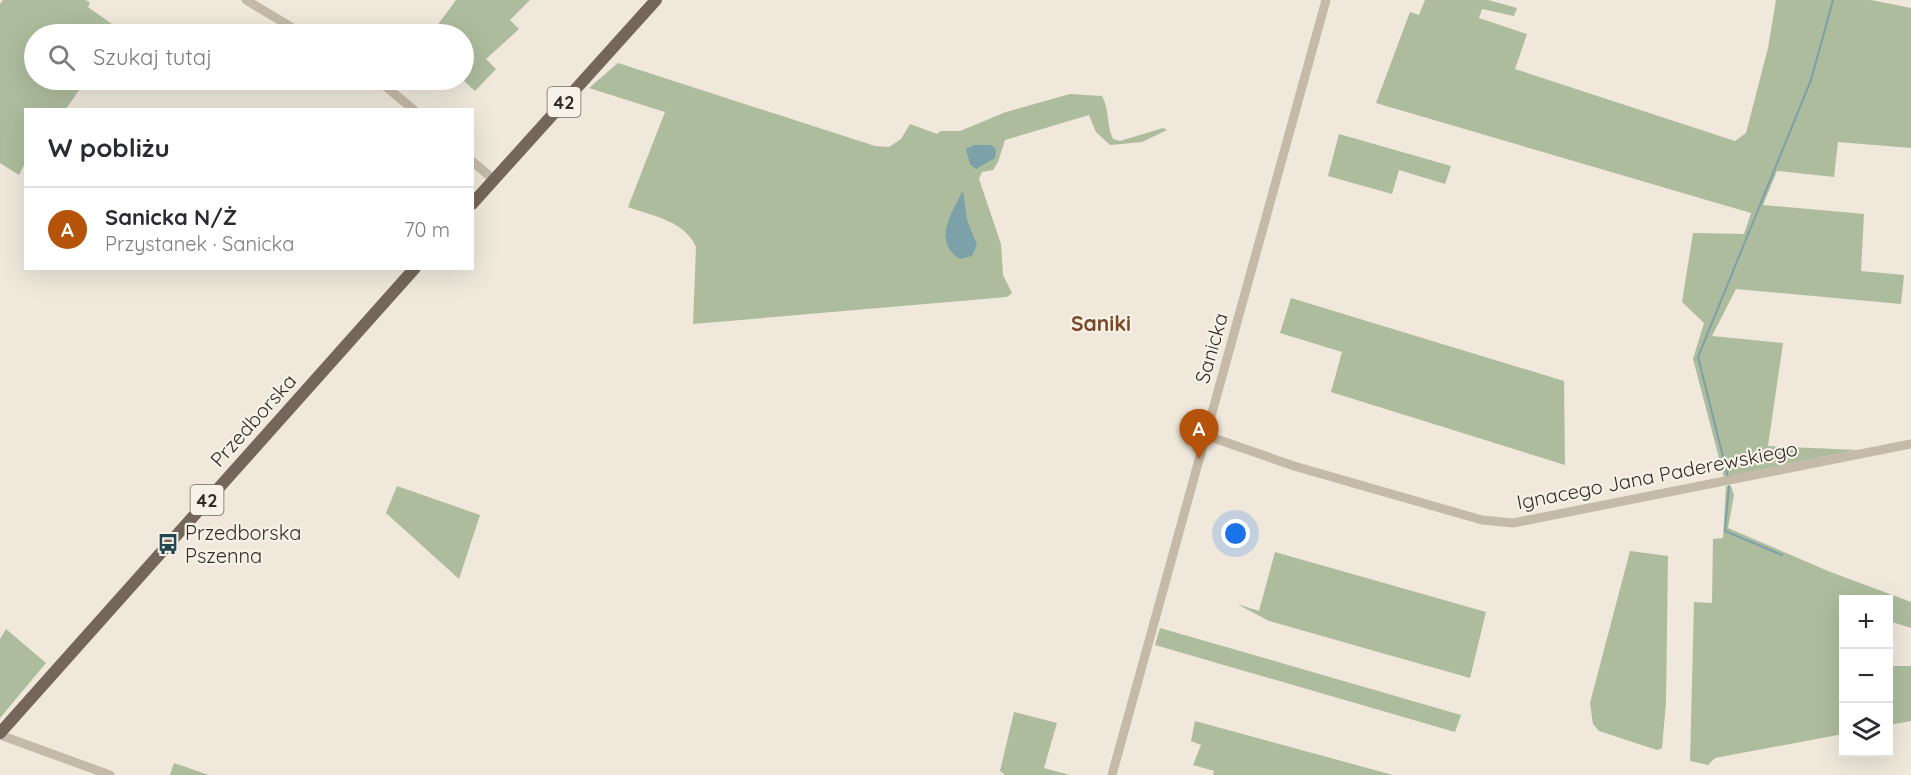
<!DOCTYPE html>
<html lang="pl">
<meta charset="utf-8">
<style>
:root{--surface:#fff;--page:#f2f2f3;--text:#2b2b33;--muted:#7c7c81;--line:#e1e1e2;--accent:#b45309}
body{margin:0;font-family:Quicksand,sans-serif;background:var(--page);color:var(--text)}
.controls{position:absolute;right:18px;bottom:18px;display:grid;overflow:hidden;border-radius:0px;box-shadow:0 6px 24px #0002}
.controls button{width:54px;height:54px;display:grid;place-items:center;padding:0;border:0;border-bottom:2px solid var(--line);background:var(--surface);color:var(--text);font:30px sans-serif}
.you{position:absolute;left:1236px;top:534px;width:21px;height:21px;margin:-15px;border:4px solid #fff;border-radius:50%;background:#1a73e8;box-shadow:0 0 0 9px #1a73e833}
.badge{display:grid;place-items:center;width:39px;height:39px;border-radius:50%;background:var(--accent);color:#fff;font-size:20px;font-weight:700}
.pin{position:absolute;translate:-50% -50px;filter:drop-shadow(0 2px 3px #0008)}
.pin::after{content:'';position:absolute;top:32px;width:21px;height:18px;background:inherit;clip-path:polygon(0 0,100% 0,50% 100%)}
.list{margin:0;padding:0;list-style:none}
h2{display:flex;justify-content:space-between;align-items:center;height:78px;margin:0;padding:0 24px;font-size:26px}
h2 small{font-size:20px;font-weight:400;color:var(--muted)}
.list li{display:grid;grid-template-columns:39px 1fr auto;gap:18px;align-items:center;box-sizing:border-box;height:84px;padding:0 24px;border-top:2px solid var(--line)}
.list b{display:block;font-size:22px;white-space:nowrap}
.list p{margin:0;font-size:20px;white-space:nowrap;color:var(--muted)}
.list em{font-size:20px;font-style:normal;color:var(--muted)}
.icon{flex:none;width:33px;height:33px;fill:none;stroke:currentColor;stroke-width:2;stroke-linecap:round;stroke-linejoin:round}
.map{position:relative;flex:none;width:1911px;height:775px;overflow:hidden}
.search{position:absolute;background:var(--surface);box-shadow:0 6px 24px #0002;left:24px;top:24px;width:450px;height:66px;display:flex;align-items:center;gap:15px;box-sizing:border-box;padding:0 21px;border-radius:33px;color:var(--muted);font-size:22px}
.panel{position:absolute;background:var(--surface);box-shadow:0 6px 24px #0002;left:24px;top:108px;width:450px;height:162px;border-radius:0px}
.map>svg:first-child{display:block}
.green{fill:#adbc9d}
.water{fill:#7da1a9}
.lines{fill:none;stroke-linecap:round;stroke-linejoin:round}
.stream{stroke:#7da1a9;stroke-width:2}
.minor{stroke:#c5baa8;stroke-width:9}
.major{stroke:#74665a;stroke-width:12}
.labels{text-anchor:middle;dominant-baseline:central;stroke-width:4.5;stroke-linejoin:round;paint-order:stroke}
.shield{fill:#f7f2e7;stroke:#6e6861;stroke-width:1.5}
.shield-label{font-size:18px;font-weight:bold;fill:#332d28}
.street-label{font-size:20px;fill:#332d28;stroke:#f7f2e7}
.poi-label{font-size:20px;fill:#332d28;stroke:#f7f2e7;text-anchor:start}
.neighbourhood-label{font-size:21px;font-weight:bold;fill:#7a4829;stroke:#f7f2e7}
</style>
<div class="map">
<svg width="1911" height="775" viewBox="0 0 1911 775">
<rect width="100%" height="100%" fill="#efe8db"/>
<!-- green -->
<g class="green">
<path d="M3 0H86L90 3 88 7 126 34H34V80H86L66 109 26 110 25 163 19 175 0 163V4Z"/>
<path d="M456 0H530L510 20 519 29 486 59 496 69 475 91 463 80 464 34H431Z"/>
<path d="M1425 0H1488L1517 8 1514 16 1482 9 1479 18 1527 34 1515 69 1735 141 1746 133 1768 48 1776 0H1871L1911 8V148L1838 142 1834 177 1777 171 1763 205 1864 214 1861 271 1904 275 1901 304 1736 289 1712 336 1783 343 1768 446 1857 450 1724 477 1693 359 1704 323 1682 302 1693 233 1744 234 1751 213 1376 103 1410 12 1419 15Z"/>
<path d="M618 63 875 146 889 147 901 139 910 124 937 134 941 131H960L1006 112 1070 94 1102 96C1110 111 1106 124 1113 139L1120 141 1163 128 1167 130 1142 142 1110 145 1096 132 1089 115 1005 140 998 162 993 170 982 172 979 179 1001 244 1003 275 1012 293 1007 297 693 324 696 247C685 221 653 216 628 207L665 112 589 88Z"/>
<path d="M1339 134 1451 166 1445 184 1399 170 1392 194 1328 176Z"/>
<path d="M1291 298 1564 381 1565 465 1331 392 1342 352 1280 333Z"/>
<path d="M397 486 480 515 459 579 386 513Z"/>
<path d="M1726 486H1731L1734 495 1728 528 1828 571 1911 602V628L1889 621 1888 600H1844L1843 734 1715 758 1708 765 1690 761 1694 602 1712 603 1713 539 1723 538Z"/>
<path d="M1630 551 1668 556 1666 702 1662 748 1657 750 1599 731 1593 724 1590 703Z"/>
<path d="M1275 552 1486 612 1470 678 1269 621 1237 604 1259 611Z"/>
<path d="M1160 628 1461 715 1455 732 1155 645Z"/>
<path d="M6 629 46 663 0 718V639Z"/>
<path d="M1888 666H1911V721L1889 725Z"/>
<path d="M1014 712 1057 723 1044 768 1070 775H1005L1000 771Z"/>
<path d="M1195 721 1393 775H1213L1214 771 1193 765 1201 745 1191 741Z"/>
<path d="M174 763 209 775H170Z"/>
</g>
<!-- water -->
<g class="water">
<path d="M974 145H991L996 149 995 158 976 169 970 164 966 149Z"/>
<path d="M963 190 967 220 977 245 972 256 960 259C931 241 953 211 963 190Z"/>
</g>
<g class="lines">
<!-- stream -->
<g class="stream">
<path d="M1728 477 1698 357 1811 80 1833 0"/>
<path d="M1729 486 1725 531 1782 555"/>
</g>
<!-- minor -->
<g class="minor">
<path d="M246 0 303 34"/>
<path d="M378 80 414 110"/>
<path d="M472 161 494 180"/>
<path d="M1205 435 1294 466 1482 520 1513 523 1911 444"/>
<path d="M0 735 110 775"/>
<path d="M1112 775 1326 0"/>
</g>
<!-- major -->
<g class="major">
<path d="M472 204 656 0"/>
<path d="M0 733 415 268"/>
</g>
</g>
<!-- icons -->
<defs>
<symbol id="bus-bare" viewBox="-9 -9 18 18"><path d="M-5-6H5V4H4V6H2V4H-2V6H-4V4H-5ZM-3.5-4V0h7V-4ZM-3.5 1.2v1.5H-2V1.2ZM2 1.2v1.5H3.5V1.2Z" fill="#224750" stroke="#f7f2e7" stroke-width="2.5" paint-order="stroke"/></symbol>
</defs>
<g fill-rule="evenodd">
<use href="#bus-bare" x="153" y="529" width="30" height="30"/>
</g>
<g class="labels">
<!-- shield labels -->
<g class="shield">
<rect x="547.5" y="87" width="33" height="30" rx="4.5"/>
<rect x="190.5" y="485" width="33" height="30" rx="4.5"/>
</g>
<g class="shield-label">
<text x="564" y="102">42</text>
<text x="207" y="500">42</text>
</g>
<!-- street labels -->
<g class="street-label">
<text transform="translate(1211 348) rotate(-74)">Sanicka</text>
<text transform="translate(253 420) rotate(-48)">Przedborska</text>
<text transform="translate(1657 475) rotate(-11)">Ignacego Jana Paderewskiego</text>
</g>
<!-- poi labels -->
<g class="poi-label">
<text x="185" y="532">Przedborska<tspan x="185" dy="23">Pszenna</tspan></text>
</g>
<!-- neighbourhood labels -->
<g class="neighbourhood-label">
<text x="1101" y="323">Saniki</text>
</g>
</g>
</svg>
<div class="controls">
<button>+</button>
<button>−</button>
<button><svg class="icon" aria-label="layers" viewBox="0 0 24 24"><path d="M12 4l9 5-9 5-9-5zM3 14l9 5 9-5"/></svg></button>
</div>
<div class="you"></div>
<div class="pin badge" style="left:1199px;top:459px">A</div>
<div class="search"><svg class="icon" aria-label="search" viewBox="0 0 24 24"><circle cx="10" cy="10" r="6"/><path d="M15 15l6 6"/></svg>Szukaj tutaj</div>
<section class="panel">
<h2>W pobliżu<small></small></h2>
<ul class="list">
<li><span class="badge">A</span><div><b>Sanicka N/Ż</b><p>Przystanek · Sanicka</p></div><em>70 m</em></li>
</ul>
</section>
</div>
